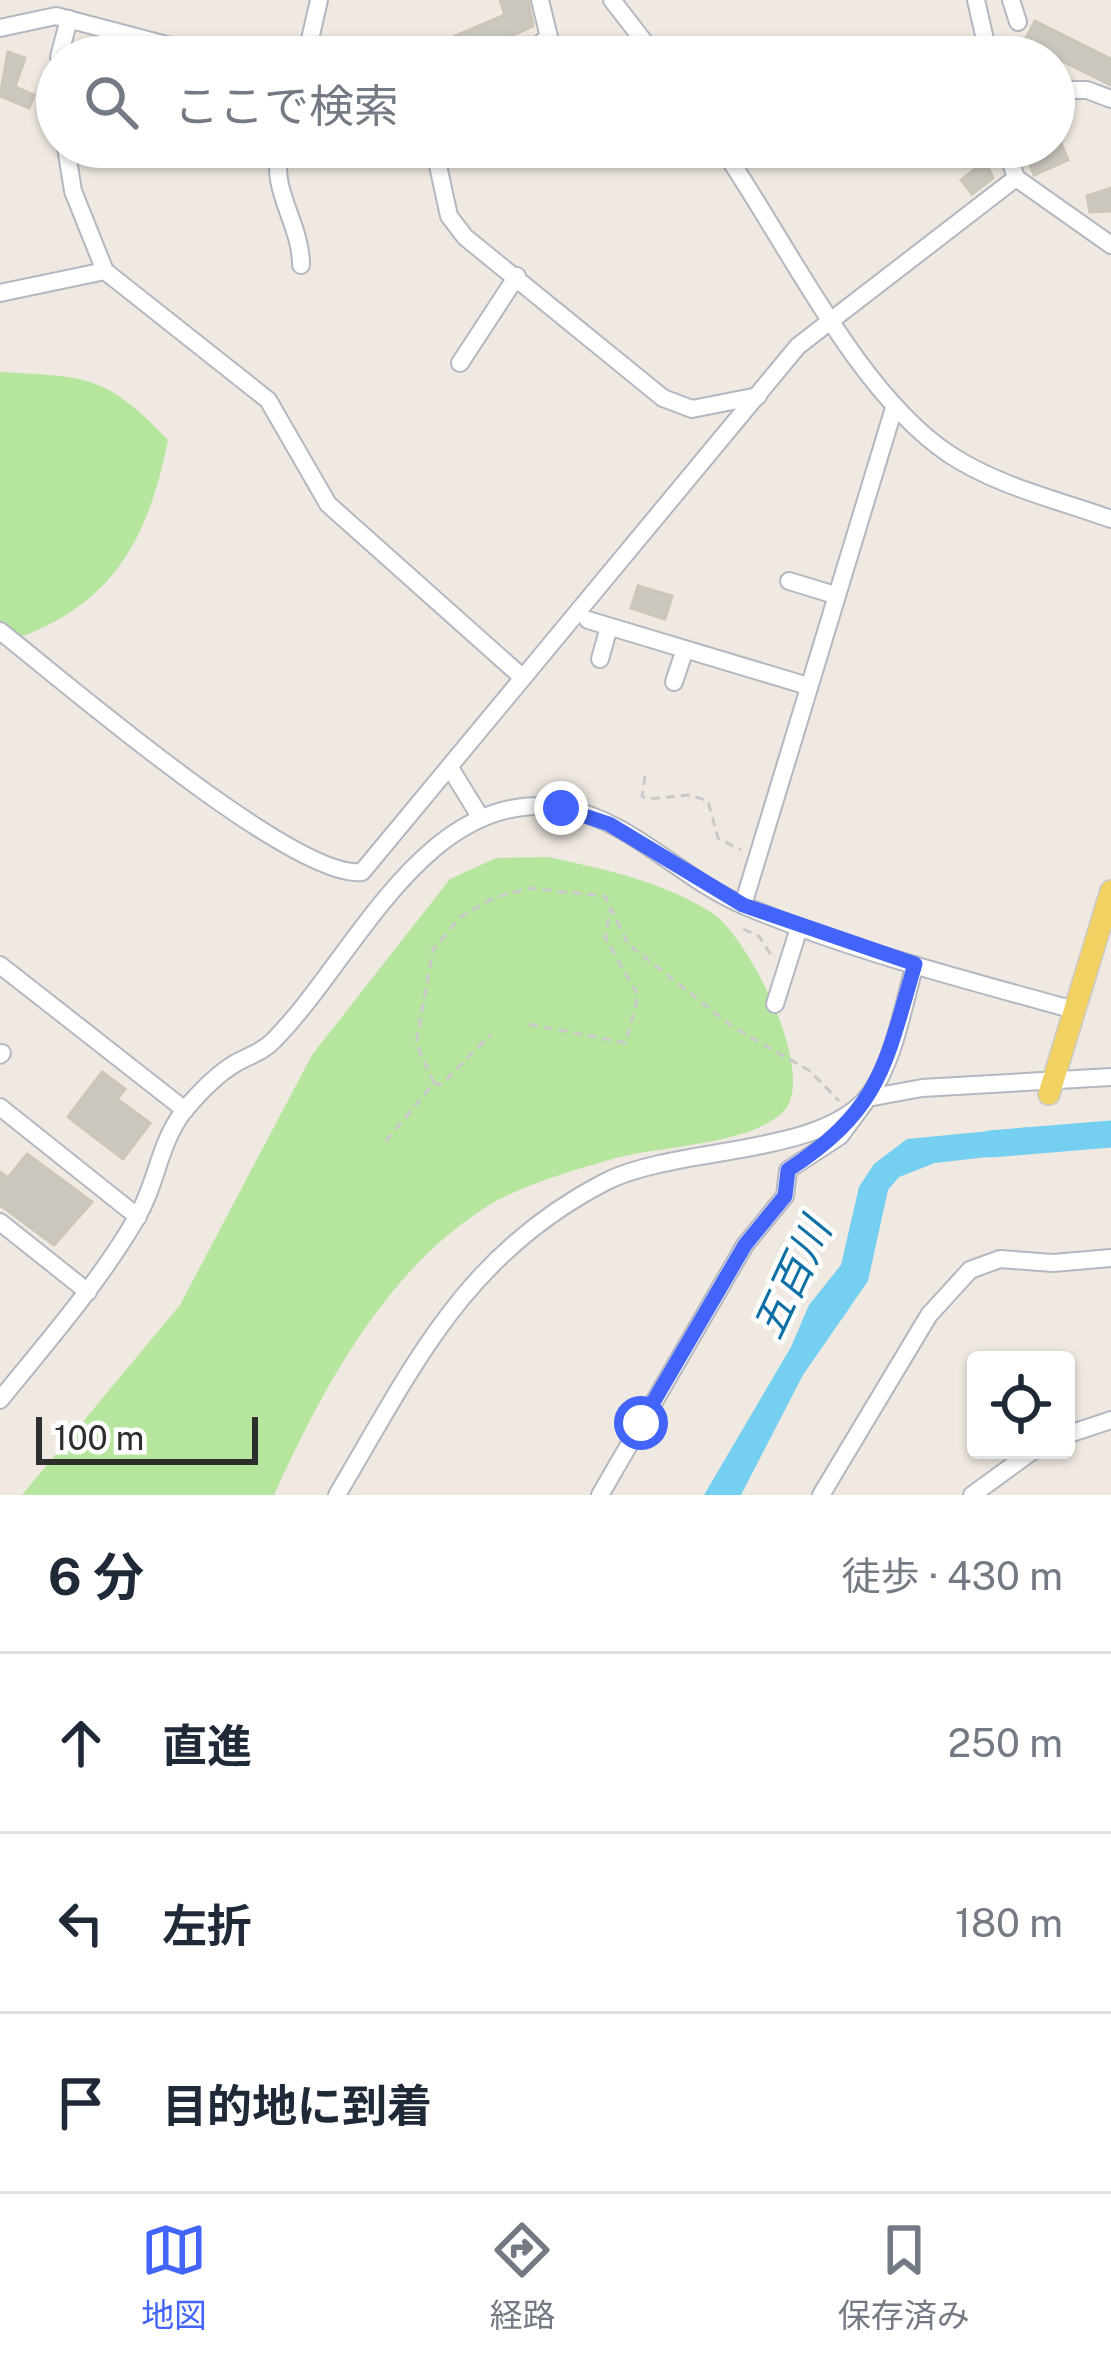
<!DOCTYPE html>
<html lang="ja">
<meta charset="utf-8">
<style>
:root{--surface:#fff;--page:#f2f2f3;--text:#1f2937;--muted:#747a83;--line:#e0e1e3;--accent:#4264fb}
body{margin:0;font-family:"Public Sans","Noto Sans JP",sans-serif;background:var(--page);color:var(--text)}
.controls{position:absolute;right:36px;bottom:36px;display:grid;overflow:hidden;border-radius:12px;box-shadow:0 3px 9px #0004}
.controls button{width:108px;height:108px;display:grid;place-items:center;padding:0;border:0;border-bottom:3px solid var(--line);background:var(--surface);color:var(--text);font:60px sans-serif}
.scale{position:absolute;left:36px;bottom:30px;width:222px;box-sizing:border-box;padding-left:12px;border:6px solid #2e2e2e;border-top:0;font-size:33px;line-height:42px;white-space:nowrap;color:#2e2e2e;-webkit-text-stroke:9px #fff;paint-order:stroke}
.stop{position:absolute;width:36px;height:36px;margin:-27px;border:9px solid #4264fb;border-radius:50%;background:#fff}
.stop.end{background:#4264fb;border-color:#fff;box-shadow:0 3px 12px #0008}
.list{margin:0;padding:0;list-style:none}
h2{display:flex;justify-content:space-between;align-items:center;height:156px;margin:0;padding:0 48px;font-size:51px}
h2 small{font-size:39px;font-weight:400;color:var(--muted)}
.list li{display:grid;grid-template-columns:78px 1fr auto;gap:36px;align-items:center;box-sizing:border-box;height:180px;padding:0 48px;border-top:3px solid var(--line)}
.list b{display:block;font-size:45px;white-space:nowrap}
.list em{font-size:39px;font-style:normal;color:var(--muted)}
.icon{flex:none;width:66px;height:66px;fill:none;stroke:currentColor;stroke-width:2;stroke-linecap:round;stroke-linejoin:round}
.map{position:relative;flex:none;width:1111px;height:1495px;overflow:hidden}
.search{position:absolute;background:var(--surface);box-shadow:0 3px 9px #0004;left:36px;right:36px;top:36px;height:132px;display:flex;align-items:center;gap:30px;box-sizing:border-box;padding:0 42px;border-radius:66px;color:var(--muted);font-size:45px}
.sheet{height:696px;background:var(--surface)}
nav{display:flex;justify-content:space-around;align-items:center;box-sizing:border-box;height:168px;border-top:3px solid var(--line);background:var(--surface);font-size:33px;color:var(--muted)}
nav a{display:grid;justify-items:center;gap:6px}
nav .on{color:var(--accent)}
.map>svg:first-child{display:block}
.green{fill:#b6e59e}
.water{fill:#75cff0}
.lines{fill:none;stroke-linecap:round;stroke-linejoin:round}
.river{stroke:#75cff0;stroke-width:27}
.building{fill:#cbc7bf;stroke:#cbc5ba;stroke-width:3}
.minor-casing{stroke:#b4b7c1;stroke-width:20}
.major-casing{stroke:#c9c9c9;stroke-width:24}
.path{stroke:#c9c9c9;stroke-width:3;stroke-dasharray:9 6;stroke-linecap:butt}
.minor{stroke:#fff;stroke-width:16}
.major{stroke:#f2d163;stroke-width:21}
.route{stroke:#4264fb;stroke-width:15}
.labels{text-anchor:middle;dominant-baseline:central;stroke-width:9;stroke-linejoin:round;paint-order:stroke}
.water-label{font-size:42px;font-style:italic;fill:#0d6fa3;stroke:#fff}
</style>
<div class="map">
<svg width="1111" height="1495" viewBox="0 0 1111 1495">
<rect width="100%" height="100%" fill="#efe9e1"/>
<!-- green -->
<g class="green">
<path d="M0 372C88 377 105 374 168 440 147 546 108 611 0 644Z"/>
<path d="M548 857C604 869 661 881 711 912 747 934 821 1078 782 1113 747 1145 662 1146 616 1158 574 1170 516 1186 480 1211 382 1276 322 1390 274 1495H22L180 1305 312 1055 450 879 496 858Z"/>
</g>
<!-- water -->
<path class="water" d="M1030 1127 1023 1153 935 1163 899 1177 888 1190 868 1281 803 1375 741 1495H704L791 1347 809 1305 841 1265 859 1187 874 1164 907 1139Z"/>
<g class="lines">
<!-- river -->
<path class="river" d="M990 1144 1111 1134"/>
</g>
<!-- building -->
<g class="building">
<path d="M500 0H528L533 26 464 57 455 36 505 15Z"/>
<path d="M1035 21 1111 59V85L1024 42Z"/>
<path d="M8 52 25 58 15 87 34 95 29 108 0 96Z"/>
<path d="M1060 141 1068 160 1034 175 1026 155Z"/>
<path d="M985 161 993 178 972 194 961 180Z"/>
<path d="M1111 188V211L1090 212 1087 196Z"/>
<path d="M638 586 672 596 665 619 631 608Z"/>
<path d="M102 1072 125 1089 117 1099 150 1123 123 1159 68 1117Z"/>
<path d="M27 1154 92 1202 54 1245 0 1205V1172L8 1178Z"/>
</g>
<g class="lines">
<defs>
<g id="minor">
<path d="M612 0 656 57"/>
<path d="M976 0 989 57"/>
<path d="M1011 0 1018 22"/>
<path d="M0 28 56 16 212 57"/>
<path d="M59 57 69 19"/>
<path d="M306 57 319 0"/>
<path d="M522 57 549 37 540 0"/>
<path d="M1054 90H1087L1111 99"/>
<path d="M66 147 73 191 105 271 268 400 328 504 522 677"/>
<path d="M281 147C268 189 301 222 301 265"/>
<path d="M434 147 449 216 465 237 663 398 692 409 758 396"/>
<path d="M721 147C786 240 856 392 949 454 997 486 1058 500 1111 519"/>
<path d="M1006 147 1016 178 1111 245"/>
<path d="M0 293 105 271"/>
<path d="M460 363 517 276"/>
<path d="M789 581 835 595"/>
<path d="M588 620 808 686"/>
<path d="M0 631C64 681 294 880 362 872L798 346 1016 178"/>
<path d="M600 659 609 627"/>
<path d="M674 682 685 649"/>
<path d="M452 771 479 815"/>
<path d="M743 905 894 408"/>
<path d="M0 965 185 1110"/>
<path d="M775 1004 799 928"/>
<path d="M0 1055 2 1053"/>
<path d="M0 1107 138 1217"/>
<path d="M0 1222 88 1292"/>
<path d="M0 1400C47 1342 98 1284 136 1219 157 1184 158 1146 183 1112 197 1095 217 1074 236 1063 250 1055 263 1052 274 1040 355 958 426 785 563 808 632 820 682 880 745 906 851 951 964 979 1074 1010"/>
<path d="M1066 1435 1111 1420"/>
<path d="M337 1495C414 1365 464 1255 605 1182 674 1146 824 1157 870 1094 895 1059 903 1005 915 965"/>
<path d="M600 1495 745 1245 785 1196 788 1170 840 1136 868 1098 922 1088 1111 1077"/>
<path d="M821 1495 929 1315 970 1270 1000 1259 1053 1263 1111 1258"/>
<path d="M972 1495 1034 1450"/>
</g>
<path id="major" d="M1049 1094 1111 891"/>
</defs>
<!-- minor casing -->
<use href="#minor" class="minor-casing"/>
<!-- major casing -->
<use href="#major" class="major-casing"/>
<!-- path -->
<g class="path">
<path d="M645 776 642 796 647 799 690 795 708 801 718 838 741 850"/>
<path d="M743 929 759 936 771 955"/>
<path d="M529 1024 626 1043 638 995 605 937 610 910"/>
<path d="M434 1083 416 1043 433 950 460 917 494 898 529 888 605 896 628 944 733 1027 810 1071 839 1101"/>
<path d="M386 1141 434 1083 441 1085 491 1034"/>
</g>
<!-- minor -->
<use href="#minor" class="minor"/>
<!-- major -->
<use href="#major" class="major"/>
</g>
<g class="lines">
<!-- route -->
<path class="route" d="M561 808 609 824 743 905 915 964C885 1066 881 1109 788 1170L785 1196 745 1245 641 1423"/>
</g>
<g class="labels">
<!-- water labels -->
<g class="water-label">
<text transform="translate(791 1278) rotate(-65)">五百川</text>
</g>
</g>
</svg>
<div class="controls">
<button><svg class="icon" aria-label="locate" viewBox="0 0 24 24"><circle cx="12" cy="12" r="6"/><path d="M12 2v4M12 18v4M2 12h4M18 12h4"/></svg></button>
</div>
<div class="scale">100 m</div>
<div class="stop" style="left:641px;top:1423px"></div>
<div class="stop end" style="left:561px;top:808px"></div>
<div class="search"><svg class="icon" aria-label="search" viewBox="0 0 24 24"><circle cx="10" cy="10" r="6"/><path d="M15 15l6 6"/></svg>ここで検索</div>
</div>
<section class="sheet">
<h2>6 分<small>徒歩 · 430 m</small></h2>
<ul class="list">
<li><svg class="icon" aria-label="ahead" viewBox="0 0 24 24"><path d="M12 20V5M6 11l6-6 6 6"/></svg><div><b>直進</b></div><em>250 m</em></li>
<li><svg class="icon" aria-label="left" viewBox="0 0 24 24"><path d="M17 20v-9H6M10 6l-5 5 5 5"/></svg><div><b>左折</b></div><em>180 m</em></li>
<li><svg class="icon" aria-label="arrive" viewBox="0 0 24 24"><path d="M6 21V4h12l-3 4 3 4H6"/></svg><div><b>目的地に到着</b></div></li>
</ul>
</section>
<nav>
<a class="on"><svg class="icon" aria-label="map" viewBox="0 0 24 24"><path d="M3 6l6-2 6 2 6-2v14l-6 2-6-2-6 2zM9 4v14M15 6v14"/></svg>地図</a>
<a><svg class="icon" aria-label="directions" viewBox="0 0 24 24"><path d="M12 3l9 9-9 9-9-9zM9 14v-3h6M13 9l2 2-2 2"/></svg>経路</a>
<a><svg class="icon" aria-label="saved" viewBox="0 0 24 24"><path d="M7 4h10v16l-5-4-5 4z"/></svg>保存済み</a>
</nav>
